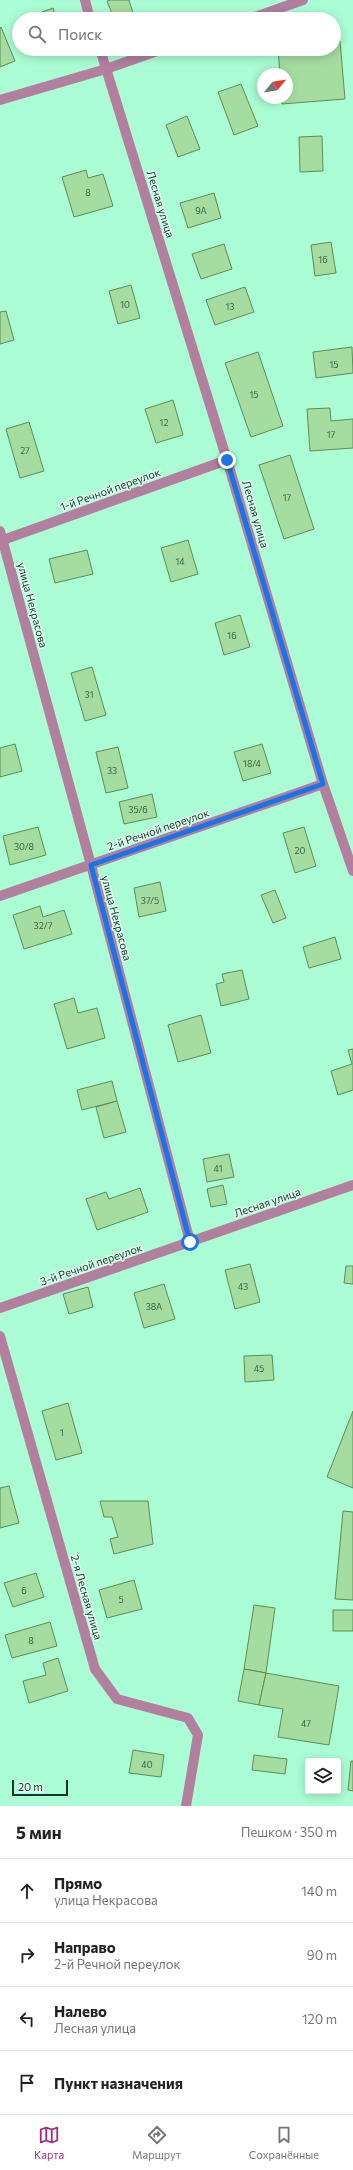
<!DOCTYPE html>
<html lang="ru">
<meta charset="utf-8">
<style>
:root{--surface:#fff;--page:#f6f6f6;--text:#202124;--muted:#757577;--line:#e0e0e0;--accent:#a42b81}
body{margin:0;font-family:Commissioner,sans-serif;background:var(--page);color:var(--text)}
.controls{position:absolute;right:12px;bottom:12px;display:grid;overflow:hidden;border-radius:4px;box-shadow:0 2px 10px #0003}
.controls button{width:36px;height:36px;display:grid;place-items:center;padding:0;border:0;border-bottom:1px solid var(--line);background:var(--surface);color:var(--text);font:20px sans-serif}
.compass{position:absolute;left:257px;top:68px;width:36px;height:36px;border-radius:50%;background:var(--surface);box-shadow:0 2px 10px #0003;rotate:60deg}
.scale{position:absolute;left:12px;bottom:10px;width:56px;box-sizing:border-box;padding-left:4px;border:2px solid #143728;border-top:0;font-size:11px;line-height:14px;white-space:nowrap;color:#143728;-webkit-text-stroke:3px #defeed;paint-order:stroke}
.stop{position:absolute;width:12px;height:12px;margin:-9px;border:3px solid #1a73e8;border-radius:50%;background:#fff}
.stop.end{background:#1a73e8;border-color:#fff;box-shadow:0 1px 4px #0008}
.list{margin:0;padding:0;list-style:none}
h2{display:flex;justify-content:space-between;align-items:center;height:52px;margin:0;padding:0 16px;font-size:17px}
h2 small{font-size:13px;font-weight:400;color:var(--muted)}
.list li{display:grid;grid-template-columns:26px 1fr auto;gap:12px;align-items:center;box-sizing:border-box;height:64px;padding:0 16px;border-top:1px solid var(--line)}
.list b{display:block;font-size:15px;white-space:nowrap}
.list p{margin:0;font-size:13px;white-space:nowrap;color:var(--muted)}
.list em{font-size:13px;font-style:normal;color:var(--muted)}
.icon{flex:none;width:22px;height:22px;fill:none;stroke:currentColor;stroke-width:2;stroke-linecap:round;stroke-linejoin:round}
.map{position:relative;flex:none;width:353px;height:1806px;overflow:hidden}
.search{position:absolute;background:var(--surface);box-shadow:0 2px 10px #0003;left:12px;right:12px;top:12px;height:44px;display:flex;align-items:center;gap:10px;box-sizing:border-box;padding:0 14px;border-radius:22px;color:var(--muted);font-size:15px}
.sheet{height:308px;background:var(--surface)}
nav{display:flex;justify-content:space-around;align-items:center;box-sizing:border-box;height:56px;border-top:1px solid var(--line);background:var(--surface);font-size:11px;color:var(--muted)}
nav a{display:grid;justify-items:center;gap:2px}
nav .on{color:var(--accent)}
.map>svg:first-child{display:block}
.building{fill:#a5dca0;stroke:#5b8e56}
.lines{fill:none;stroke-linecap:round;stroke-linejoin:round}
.minor{stroke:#b27f9e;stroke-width:10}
.route{stroke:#1a73e8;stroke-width:5}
.labels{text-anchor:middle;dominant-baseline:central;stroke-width:3;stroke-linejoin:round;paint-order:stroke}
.number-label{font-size:9px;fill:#386046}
.street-label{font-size:11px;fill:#143728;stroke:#defeed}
</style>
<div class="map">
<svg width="353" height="1806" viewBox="0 0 353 1806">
<rect width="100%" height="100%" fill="#aafdd4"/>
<!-- building -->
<g class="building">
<path d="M110 0H129L135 19H114L107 1Z"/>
<path d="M53 8 57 19H23Z"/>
<path d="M1 27 15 61 0 67V28Z"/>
<path d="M334 41H340L345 99 282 104V98H287V74H280L278 49H334Z"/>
<path d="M241 84 258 126 234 135 218 92Z"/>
<path d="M187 116 200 149 178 157 166 125Z"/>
<path d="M322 136 323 171 300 172 299 137Z"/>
<path d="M86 170 88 178 103 174 113 206 74 217 62 177Z"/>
<path d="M214 193 221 218 188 228 180 203Z"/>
<path d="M331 242 336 273 315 276 311 245Z"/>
<path d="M224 244 232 269 201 279 192 254Z"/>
<path d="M131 285 140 318 118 324 109 291Z"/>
<path d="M245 287 254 312 215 325 206 300Z"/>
<path d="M6 311 14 340 0 344V312Z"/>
<path d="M352 347 353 373 316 378 313 352Z"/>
<path d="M258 352 283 426 251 437 225 363Z"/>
<path d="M173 400 183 435 156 443 145 409Z"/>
<path d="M330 408 331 421 353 419V448L310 451 307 409Z"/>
<path d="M29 422 44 471 20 478 6 429Z"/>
<path d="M290 455 314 529 284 539 259 465Z"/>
<path d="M188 540 198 574 171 582 161 548Z"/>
<path d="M87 550 93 574 55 583 49 559Z"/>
<path d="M240 615 250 647 224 655 215 623Z"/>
<path d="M92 667 106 715 85 721 71 673Z"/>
<path d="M15 744 22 771 0 777V748Z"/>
<path d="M262 744 271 773 243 781 234 752Z"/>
<path d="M118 747 128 788 106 793 96 752Z"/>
<path d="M152 794 157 817 124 824 119 802Z"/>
<path d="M38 827 46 855 10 865 3 836Z"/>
<path d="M304 827 316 866 295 873 283 833Z"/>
<path d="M160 882 166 911 139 917 134 888Z"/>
<path d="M275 890 286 918 273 923 261 895Z"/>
<path d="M40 906 43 917 64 910 72 934 24 949 13 915Z"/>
<path d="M335 937 341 959 309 968 303 947Z"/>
<path d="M242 970 249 999 221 1006 216 984 224 982 222 974Z"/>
<path d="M74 998 78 1013 97 1008 105 1038 67 1049 54 1004Z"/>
<path d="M201 1015 211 1053 178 1062 168 1025Z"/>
<path d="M353 1049V1090L338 1095 331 1071 352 1064 348 1050Z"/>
<path d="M112 1081 117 1101 82 1110 77 1090Z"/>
<path d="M117 1101 126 1132 104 1138 96 1107Z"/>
<path d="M229 1154 234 1177 207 1182 203 1159Z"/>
<path d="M223 1185 227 1204 211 1207 207 1189Z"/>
<path d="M140 1188 148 1212 97 1230 86 1199 106 1192 109 1199Z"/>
<path d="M250 1264 260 1302 235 1309 225 1270Z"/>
<path d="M346 1266H353V1284L344 1283Z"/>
<path d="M164 1284 175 1319 144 1328 134 1293Z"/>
<path d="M88 1287 93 1307 69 1314 63 1294Z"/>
<path d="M272 1355 274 1380 245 1382 244 1356Z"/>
<path d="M68 1403 82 1453 56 1460 42 1411Z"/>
<path d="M353 1411V1488L327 1477Z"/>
<path d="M9 1486 19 1523 0 1528V1488Z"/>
<path d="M100 1501H148L153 1544 114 1554 110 1539 118 1537 112 1517H104Z"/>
<path d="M343 1511 353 1512V1600L335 1599Z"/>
<path d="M36 1573 44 1597 13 1607 4 1583Z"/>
<path d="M134 1580 142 1609 107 1618 99 1590Z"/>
<path d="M254 1605 275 1608 266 1673 244 1669Z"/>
<rect x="333" y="1610" width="20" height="21"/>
<path d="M50 1622 57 1646 12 1658 5 1635Z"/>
<path d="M58 1658 68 1691 29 1703 23 1681 46 1675 43 1663Z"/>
<path d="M244 1669 266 1673 259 1705 238 1701Z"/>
<path d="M266 1673 339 1686 329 1745 278 1737 283 1709 259 1705Z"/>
<path d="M133 1750 164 1755 161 1777 129 1773Z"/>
<path d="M254 1755 287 1759 285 1774 252 1770Z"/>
<path d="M351 1761H353V1791L348 1790Z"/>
</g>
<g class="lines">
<!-- minor -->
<g class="minor">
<path d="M85 0 90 19"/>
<path d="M249 19 303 0"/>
<path d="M100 49 227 460 323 784 353 871"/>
<path d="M0 100 106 69 163 49"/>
<path d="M0 531 91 865 190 1242"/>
<path d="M0 541 227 460"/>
<path d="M0 896 323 784"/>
<path d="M0 1308 353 1185"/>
<path d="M0 1336 95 1669 117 1699 188 1718 198 1735 186 1806"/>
</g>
</g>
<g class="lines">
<!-- route -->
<path class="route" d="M190 1242 91 865 323 784 227 460"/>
</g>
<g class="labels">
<!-- number labels -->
<g class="number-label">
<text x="88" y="192">8</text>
<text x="201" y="210">9А</text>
<text x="323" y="259">16</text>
<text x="125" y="304">10</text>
<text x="230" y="306">13</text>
<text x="334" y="364">15</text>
<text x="254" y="394">15</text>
<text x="164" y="422">12</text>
<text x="331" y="434">17</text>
<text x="25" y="450">27</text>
<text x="287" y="497">17</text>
<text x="180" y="561">14</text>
<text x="232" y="635">16</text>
<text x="89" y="694">31</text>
<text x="252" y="763">18/4</text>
<text x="112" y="770">33</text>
<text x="138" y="809">35/6</text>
<text x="24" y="846">30/8</text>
<text x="300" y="850">20</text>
<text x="150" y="900">37/5</text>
<text x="43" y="925">32/7</text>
<text x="218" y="1168">41</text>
<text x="243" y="1286">43</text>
<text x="154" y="1306">38А</text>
<text x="259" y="1368">45</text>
<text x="62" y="1432">1</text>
<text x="24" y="1590">6</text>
<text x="121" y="1599">5</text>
<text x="31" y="1640">8</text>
<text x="306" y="1723">47</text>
<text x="147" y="1764">40</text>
</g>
<!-- street labels -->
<g class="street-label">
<text transform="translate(161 204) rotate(73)">Лесная улица</text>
<text transform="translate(110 489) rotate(-20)">1-й Речной переулок</text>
<text transform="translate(256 514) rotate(74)">Лесная улица</text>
<text transform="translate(33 605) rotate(75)">улица Некрасова</text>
<text transform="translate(158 829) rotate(-19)">2-й Речной переулок</text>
<text transform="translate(117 918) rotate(75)">улица Некрасова</text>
<text transform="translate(267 1202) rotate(-19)">Лесная улица</text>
<text transform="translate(91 1264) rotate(-19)">3-й Речной переулок</text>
<text transform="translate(87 1597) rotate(74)">2-я Лесная улица</text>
</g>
</g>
</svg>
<div class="controls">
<button><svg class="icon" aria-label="layers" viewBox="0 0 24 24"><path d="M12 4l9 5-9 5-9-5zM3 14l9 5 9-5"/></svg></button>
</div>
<svg class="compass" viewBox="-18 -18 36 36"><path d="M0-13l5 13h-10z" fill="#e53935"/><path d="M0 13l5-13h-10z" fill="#757577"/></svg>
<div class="scale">20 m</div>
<div class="stop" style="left:190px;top:1242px"></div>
<div class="stop end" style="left:227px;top:460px"></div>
<div class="search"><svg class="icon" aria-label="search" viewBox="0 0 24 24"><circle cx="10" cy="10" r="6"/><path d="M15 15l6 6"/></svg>Поиск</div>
</div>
<section class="sheet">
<h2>5 мин<small>Пешком · 350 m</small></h2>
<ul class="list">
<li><svg class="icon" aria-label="ahead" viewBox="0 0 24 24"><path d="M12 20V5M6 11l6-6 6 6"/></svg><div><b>Прямо</b><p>улица Некрасова</p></div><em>140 m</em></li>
<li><svg class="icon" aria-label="right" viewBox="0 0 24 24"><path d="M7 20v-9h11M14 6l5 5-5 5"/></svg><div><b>Направо</b><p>2-й Речной переулок</p></div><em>90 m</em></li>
<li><svg class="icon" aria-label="left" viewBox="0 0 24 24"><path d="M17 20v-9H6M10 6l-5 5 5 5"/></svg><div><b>Налево</b><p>Лесная улица</p></div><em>120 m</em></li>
<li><svg class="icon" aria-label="arrive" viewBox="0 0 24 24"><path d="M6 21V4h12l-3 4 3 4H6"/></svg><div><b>Пункт назначения</b></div></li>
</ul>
</section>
<nav>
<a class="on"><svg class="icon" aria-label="map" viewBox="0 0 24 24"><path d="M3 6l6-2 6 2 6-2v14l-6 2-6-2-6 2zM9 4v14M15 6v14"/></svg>Карта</a>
<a><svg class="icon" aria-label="directions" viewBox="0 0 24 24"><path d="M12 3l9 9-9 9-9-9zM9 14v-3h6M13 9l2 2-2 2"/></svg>Маршрут</a>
<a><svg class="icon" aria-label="saved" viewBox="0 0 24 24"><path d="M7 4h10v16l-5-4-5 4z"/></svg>Сохранённые</a>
</nav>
